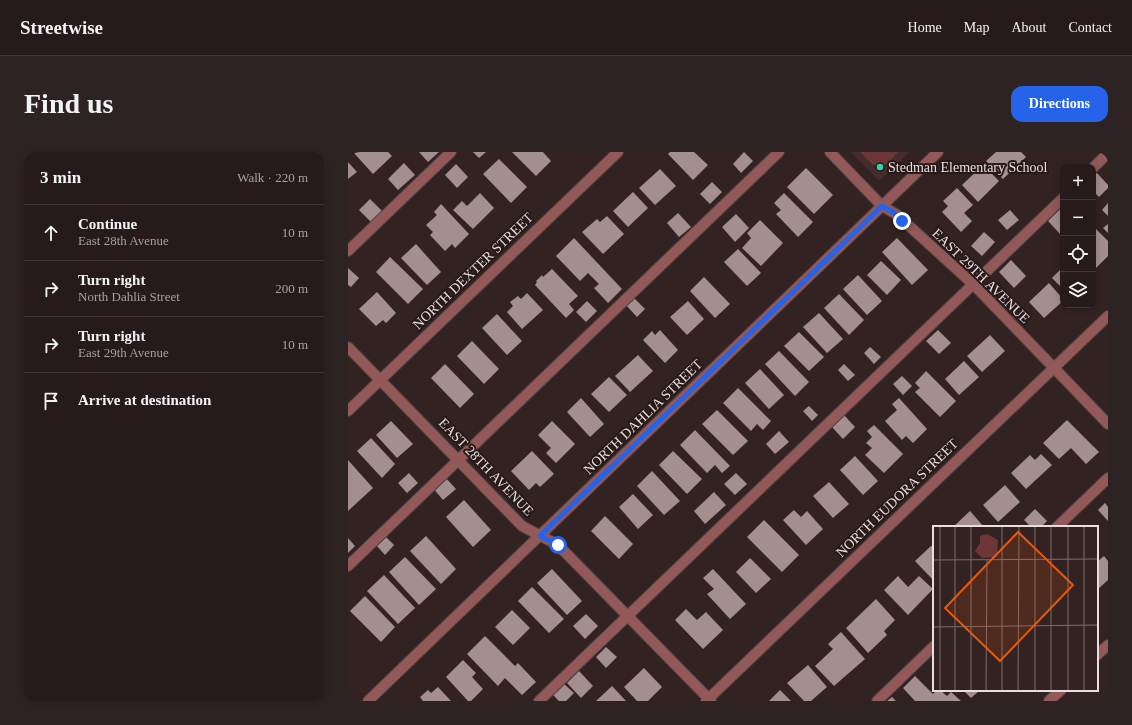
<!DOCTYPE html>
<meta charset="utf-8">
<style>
:root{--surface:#261a1a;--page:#2e2323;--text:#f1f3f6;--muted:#a4a1a2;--line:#423839;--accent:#2563eb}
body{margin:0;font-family:"Times New Roman",serif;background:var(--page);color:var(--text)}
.controls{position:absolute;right:12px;top:12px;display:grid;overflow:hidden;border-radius:8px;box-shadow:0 2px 10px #0003}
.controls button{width:36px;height:36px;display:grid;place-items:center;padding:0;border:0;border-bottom:1px solid var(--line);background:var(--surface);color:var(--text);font:20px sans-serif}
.stop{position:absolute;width:12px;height:12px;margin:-9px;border:3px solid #2563eb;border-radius:50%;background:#fff}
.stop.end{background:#2563eb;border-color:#fff;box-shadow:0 1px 4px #0008}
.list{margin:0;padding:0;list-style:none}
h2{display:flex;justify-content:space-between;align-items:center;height:52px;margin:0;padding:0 16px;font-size:17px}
h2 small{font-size:13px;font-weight:400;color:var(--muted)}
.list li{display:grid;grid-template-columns:26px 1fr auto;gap:12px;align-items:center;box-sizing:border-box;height:56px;padding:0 16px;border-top:1px solid var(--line)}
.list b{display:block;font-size:15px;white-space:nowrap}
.list p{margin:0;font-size:13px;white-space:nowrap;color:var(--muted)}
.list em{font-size:13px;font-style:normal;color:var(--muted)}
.icon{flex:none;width:22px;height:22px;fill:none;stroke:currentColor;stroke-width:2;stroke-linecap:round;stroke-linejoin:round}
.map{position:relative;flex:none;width:760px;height:549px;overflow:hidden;border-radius:12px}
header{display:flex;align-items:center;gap:24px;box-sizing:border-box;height:56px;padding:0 20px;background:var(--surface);border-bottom:1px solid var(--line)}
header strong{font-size:19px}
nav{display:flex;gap:22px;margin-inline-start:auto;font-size:14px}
.intro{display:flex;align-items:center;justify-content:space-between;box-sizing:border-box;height:96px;padding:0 24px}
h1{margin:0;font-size:28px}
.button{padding:10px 18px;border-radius:12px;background:var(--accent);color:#fff;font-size:14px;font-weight:700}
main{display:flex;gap:24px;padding:0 24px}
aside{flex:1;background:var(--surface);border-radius:12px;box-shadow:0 2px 10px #0003}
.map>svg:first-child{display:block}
.built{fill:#442d2d}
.green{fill:#6e3638}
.building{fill:#a48f8f}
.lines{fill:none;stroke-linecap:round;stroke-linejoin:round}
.minor-casing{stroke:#504040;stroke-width:12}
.minor{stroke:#935858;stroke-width:10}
.route{stroke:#2563eb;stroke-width:5}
.poi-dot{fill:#34d4a8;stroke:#281919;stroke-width:1.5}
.labels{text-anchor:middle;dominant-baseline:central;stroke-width:4;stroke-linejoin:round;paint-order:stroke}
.poi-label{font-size:14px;fill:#e9dede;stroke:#281919;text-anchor:start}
.street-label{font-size:14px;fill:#e9dede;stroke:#281919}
.inset-road{fill:none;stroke:#7c6d6d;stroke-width:1}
.view{fill:#e8590c;fill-opacity:0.15;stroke:#e8590c;stroke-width:2}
.inset-edge{fill:none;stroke:#e9dede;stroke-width:2}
</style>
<header>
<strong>Streetwise</strong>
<nav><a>Home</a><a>Map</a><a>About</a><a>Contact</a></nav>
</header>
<div class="intro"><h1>Find us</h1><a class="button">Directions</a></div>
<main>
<aside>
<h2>3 min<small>Walk · 220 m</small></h2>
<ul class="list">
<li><svg class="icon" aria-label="ahead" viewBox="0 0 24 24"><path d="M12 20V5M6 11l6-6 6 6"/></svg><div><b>Continue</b><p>East 28th Avenue</p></div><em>10 m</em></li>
<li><svg class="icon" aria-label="right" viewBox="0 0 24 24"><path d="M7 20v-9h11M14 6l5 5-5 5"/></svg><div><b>Turn right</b><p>North Dahlia Street</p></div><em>200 m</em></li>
<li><svg class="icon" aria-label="right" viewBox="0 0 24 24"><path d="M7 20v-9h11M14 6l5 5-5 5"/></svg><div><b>Turn right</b><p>East 29th Avenue</p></div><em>10 m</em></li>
<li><svg class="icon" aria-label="arrive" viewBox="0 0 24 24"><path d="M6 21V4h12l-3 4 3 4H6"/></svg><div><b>Arrive at destination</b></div></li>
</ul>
</aside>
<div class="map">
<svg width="760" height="549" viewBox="0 0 760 549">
<rect width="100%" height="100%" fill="#322"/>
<!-- built -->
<path class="built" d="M503 0H562L531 29Z"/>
<!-- green -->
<path class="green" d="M512 0H550L539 12 525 13Z"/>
<!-- building -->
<g class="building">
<path d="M5 0H40L44 4 25 22Z"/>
<path d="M71 0H91L80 10Z"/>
<path d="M125 0H138L131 6Z"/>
<path d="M164 0H195L203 9 188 24Z"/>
<path d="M322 0H346L360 13 345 28 320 2Z"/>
<path d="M396 0 405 9 393 21 385 12Z"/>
<path d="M648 0H673L678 5 655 27 638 9Z"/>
<path d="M151 7 179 35 163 51 135 22Z"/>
<path d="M0 10 9 20 0 27Z"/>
<path d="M56 11 67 23 50 38 40 27Z"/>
<path d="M108 12 120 25 109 36 97 23Z"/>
<path d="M635 13 651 29 630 50 614 33Z"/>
<path d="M458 16 485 43 466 62 439 35Z"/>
<path d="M312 17 328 34 307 53 291 36Z"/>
<path d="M749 21 760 33V36L751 45 745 39V24Z"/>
<path d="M364 30 374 40 362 52 352 42Z"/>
<path d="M609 36 625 53 616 61 624 69 613 80 594 60 600 54 595 49Z"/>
<path d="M285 40 300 56 280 75 265 59Z"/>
<path d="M132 41 146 56 125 77 105 58 114 49 119 54Z"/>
<path d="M436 41 465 70 450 85 428 62 433 58 426 51Z"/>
<path d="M22 47 35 60 24 71 11 58Z"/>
<path d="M760 51V64L754 58Z"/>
<path d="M93 52 121 82 107 96 104 92 97 99 82 83 85 80 78 73 89 63 86 60Z"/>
<path d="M712 57 715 60V79L712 82 700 69Z"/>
<path d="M662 58 671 68 659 78 650 68Z"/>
<path d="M330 61 343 75 331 85 319 71Z"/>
<path d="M388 62 401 76 387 90 374 75Z"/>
<path d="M259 64 276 82 255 102 234 80 249 67 252 70Z"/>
<path d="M412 68 435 91 413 114 394 96 403 86 399 81Z"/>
<path d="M760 72V81L755 76Z"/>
<path d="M745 74 760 89V104L747 117 745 116Z"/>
<path d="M636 80 647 90 634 104 623 94Z"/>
<path d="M226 86 274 137 260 151 246 136 251 132 240 121 232 129 208 104Z"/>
<path d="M549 86 580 118 564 133 534 100Z"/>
<path d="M68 92 93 120 79 133 53 106Z"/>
<path d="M390 97 413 121 399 134 376 110Z"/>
<path d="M42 105 75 137 60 152 28 120Z"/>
<path d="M663 108 678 124 666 136 651 120Z"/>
<path d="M533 109 553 128 539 143 519 123Z"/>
<path d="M715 115V137L704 126Z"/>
<path d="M0 116 11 126 3 135 0 133Z"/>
<path d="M204 117 230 144 221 152 226 158 218 166 187 133 189 130 188 129 194 123 195 125Z"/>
<path d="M510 123 534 149 519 163 495 137Z"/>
<path d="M356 125 382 152 367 166 342 139Z"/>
<path d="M701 131 715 147V149L696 166 681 150Z"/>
<path d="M29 140 48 161 38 171 35 168 28 174 11 157Z"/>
<path d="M179 141 195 158 174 177 159 160 165 154 162 150 170 144 173 147Z"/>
<path d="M491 142 516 168 501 183 476 156Z"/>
<path d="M286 146 297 157 289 165 278 153Z"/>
<path d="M239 149 249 159 238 170 228 160Z"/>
<path d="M340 149 356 167 339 183 322 165Z"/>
<path d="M471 161 495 187 479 201 455 175Z"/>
<path d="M149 162 174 189 159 203 134 176Z"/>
<path d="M312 178 330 198 317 211 295 188 304 179 307 183Z"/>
<path d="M590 178 603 191 591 202 578 189Z"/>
<path d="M451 180 476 205 461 219 436 194Z"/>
<path d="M642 183 657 199 634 220 619 204Z"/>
<path d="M124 189 151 217 136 232 109 204Z"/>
<path d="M522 195 533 205 526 212 516 201Z"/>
<path d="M431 199 461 230 447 244 417 212Z"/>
<path d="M290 203 305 219 282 240 267 224Z"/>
<path d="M616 209 631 225 611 243 597 227Z"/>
<path d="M97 212 126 242 112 256 83 226Z"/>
<path d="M496 212 507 223 500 229 490 218Z"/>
<path d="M412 217 436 243 421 257 397 231Z"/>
<path d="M578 219 608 249 592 265 567 240 572 236 567 231Z"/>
<path d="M554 224 564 234 555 243 545 232Z"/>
<path d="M261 225 279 243 261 260 243 242Z"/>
<path d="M390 236 423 269 415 278 409 272 403 279 375 251Z"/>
<path d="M233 246 256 272 242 285 219 260Z"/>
<path d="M551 246 579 277 565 291 558 284 554 288 537 269 549 258 544 252Z"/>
<path d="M461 254 470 263 464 269 455 259Z"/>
<path d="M369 258 400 289 385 303 354 272Z"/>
<path d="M496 263 507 275 495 287 484 275Z"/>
<path d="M719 268 751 300 738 312 723 296 711 307 695 291Z"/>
<path d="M43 269 65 292 49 306 28 283Z"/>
<path d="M204 269 227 292 208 311 198 301 203 296 190 283Z"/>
<path d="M526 273 555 302 536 321 517 303 524 296 518 291 524 285 519 279Z"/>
<path d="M347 278 382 314 374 321 367 313 359 321 332 293Z"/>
<path d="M431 279 441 290 427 302 418 292Z"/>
<path d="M23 286 47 312 34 326 9 299Z"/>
<path d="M184 299 206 322 192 335 188 331 181 338 163 319Z"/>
<path d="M325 299 354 327 339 342 311 313Z"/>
<path d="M693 302 704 313 678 337 663 321 682 303 687 308Z"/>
<path d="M507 304 530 329 515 343 492 318Z"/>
<path d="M0 308 25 336 0 359Z"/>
<path d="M304 319 332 349 316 363 289 334Z"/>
<path d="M61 321 70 331 59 341 50 331Z"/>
<path d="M388 321 399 332 387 343 376 332Z"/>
<path d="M97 325 108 337 95 348 85 336Z"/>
<path d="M481 330 501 352 485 366 465 344Z"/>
<path d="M657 333 672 350 650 370 635 353Z"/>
<path d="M366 340 378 353 357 372 346 359Z"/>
<path d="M285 342 305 363 290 377 271 355Z"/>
<path d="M116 348 143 378 125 395 98 365Z"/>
<path d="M757 351 760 355V369L750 358Z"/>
<path d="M687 357 699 369 693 375H683L676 368Z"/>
<path d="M446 358 453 365 459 359 475 377 458 393 435 368Z"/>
<path d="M622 359 636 375H605Z"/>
<path d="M257 364 285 392 271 407 243 379Z"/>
<path d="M416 368 451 403 434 420 399 385Z"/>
<path d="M37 384 46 393 37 403 28 393Z"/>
<path d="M78 384 108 417 93 432 62 399Z"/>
<path d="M0 386 7 394 0 401Z"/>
<path d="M583 394H586V429L567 409Z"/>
<path d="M756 404 760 409V428L749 438V410Z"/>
<path d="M57 405 88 437 71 453 41 420Z"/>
<path d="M402 406 423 427 408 441 388 420Z"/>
<path d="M204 417 234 449 219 463 189 431Z"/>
<path d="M365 417 398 452 382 467 359 442 366 437 355 426Z"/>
<path d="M36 423 67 456 50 472 19 439Z"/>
<path d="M550 424 560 435 571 424 585 437 560 463 536 438Z"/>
<path d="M184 435 216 467 201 481 170 449Z"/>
<path d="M17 444 47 475 33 490 2 459Z"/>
<path d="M528 447 547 468 536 479 539 483 520 501 498 476Z"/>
<path d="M338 457 349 468 358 460 375 478 355 497 327 468Z"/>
<path d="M164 458 182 476 165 493 147 475Z"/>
<path d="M238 462 250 474 237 487 225 474Z"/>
<path d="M493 480 517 507 486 534 467 514 485 497 480 492Z"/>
<path d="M137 484 167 514 170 511 188 530 174 543 157 526 150 534 119 502Z"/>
<path d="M258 495 269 505 258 516 248 505Z"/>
<path d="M115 508 128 521 124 525 135 537 123 549H120L98 525Z"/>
<path d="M460 513 479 535 463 549H456L439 531Z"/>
<path d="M296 516 314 535 300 549H289L276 535Z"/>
<path d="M231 519 245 534 233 546 219 531Z"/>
<path d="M567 524 585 542 589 538H592L599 544 603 540 613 549H567L555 536Z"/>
<path d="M215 531 226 541 218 549H211L204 542Z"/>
<path d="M264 534 278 549H248Z"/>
<path d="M90 535 103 549H75L72 545 80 538 83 541Z"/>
<path d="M432 538 443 549H421Z"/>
<path d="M615 538H632L623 546Z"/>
<path d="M544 545 548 549H539Z"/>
</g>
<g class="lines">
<defs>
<g id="minor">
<path d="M482 0 534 54 548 62 626 133 760 272"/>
<path d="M745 16 760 1"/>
<path d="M0 99 103 0"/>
<path d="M0 195 174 374 210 393 363 549"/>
<path d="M0 259 270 0"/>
<path d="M709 375 760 326"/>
<path d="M0 414 431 0"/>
<path d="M749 503 760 493"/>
<path d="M20 549 590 0"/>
<path d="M191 549 715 46"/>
<path d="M358 549 760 164"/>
<path d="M529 549 586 494"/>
<path d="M701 549 713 538"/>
</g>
</defs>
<!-- minor casing -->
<use href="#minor" class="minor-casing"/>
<!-- minor -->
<use href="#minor" class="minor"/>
</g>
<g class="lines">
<!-- route -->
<path class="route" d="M210 393 192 384 534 54 548 62 554 69"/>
</g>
<!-- markers -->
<circle class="poi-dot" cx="532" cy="15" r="4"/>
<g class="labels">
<!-- poi labels -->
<g class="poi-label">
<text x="540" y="15">Stedman Elementary School</text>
</g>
<!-- street labels -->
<g class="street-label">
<text transform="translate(125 119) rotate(-44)">NORTH DEXTER STREET</text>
<text transform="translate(633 124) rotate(44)">EAST 29TH AVENUE</text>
<text transform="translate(295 265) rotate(-44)">NORTH DAHLIA STREET</text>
<text transform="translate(138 315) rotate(46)">EAST 28TH AVENUE</text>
<text transform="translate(549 346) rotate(-44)">NORTH EUDORA STREET</text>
</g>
</g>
<!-- overview -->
<g transform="translate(585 374)">
<rect width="165" height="165" fill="#322"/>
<path d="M54 8 65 14 64 31 49 32 42 25 47 17V10Z" fill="#6e3638"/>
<path class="inset-road" d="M7 0V165M102 0V165M118 0V165M0 34 165 33M0 101 165 99M22 165V0M38 165V0M53 165 54 34M69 165V0M85 165 86 0M135 165V0M151 165V0"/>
<path class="view" d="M85 6 140 59 67 135 12 82Z"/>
<rect width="165" height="165" class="inset-edge"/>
</g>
</svg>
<div class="controls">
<button>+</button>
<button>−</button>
<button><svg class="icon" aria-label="locate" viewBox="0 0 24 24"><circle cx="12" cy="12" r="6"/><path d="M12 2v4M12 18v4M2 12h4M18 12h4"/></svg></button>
<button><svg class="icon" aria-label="layers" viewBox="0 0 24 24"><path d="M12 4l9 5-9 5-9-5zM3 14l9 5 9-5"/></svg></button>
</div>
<div class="stop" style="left:210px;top:393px"></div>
<div class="stop end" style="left:554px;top:69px"></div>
</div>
</main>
